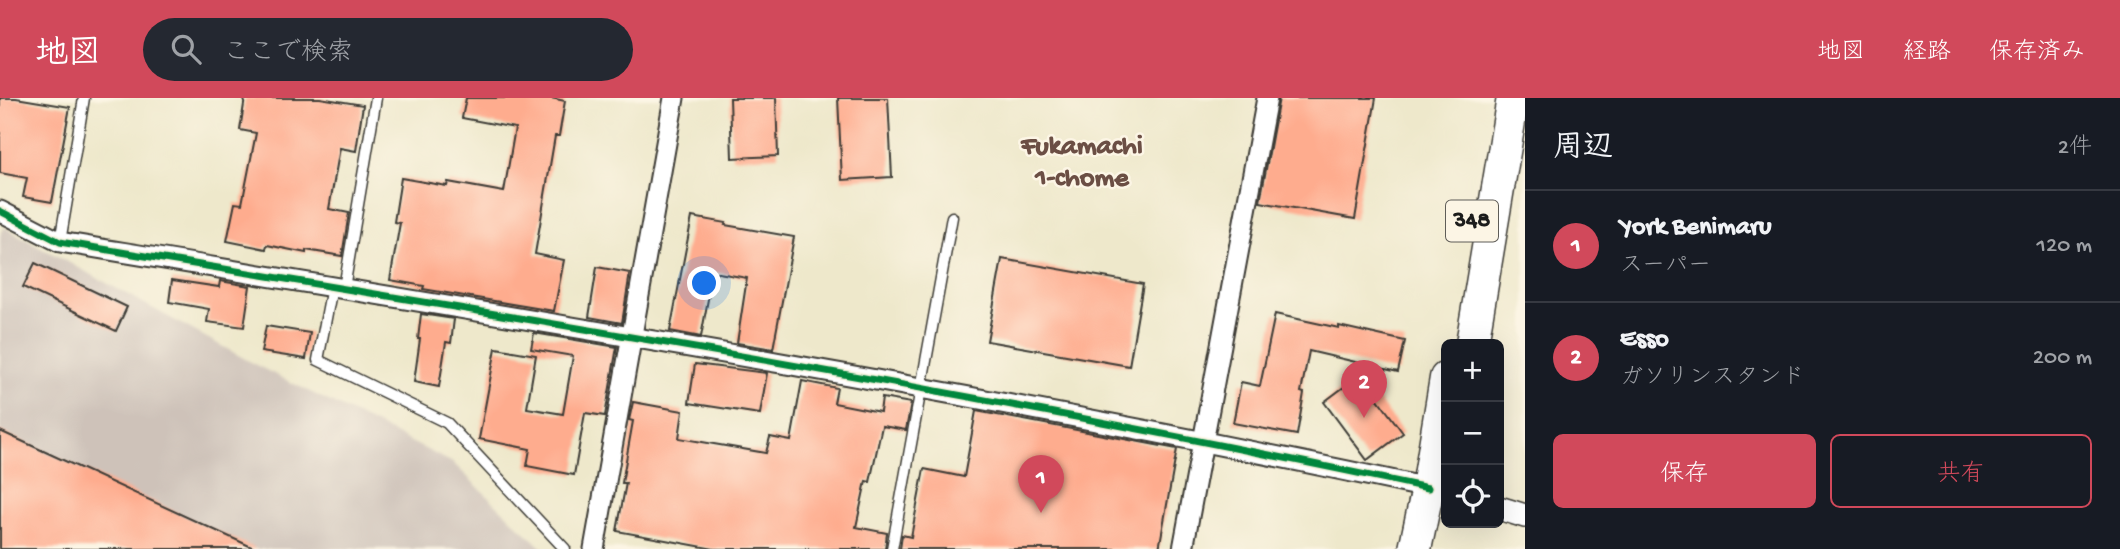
<!DOCTYPE html>
<html lang="ja">
<meta charset="utf-8">
<style>
:root{--surface:#171b24;--page:#242831;--text:#f1f3f6;--muted:#9ea1a6;--line:#363941;--accent:#d1495b}
body{margin:0;font-family:"Gochi Hand","Klee One",sans-serif;background:var(--page);color:var(--text)}
.controls{position:absolute;right:21px;bottom:21px;display:grid;overflow:hidden;border-radius:10px;box-shadow:0 7px 28px #0002}
.controls button{width:63px;height:63px;display:grid;place-items:center;padding:0;border:0;border-bottom:2px solid var(--line);background:var(--surface);color:var(--text);font:35px sans-serif}
.you{position:absolute;left:705px;top:186px;width:24px;height:24px;margin:-18px;border:5px solid #fff;border-radius:50%;background:#1a73e8;box-shadow:0 0 0 10px #1a73e833}
.badge{display:grid;place-items:center;width:46px;height:46px;border-radius:50%;background:var(--accent);color:#fff;font-size:23px;font-weight:700}
.pin{position:absolute;translate:-50% -58px;filter:drop-shadow(0 2px 4px #0008)}
.pin::after{content:'';position:absolute;top:37px;width:24px;height:21px;background:inherit;clip-path:polygon(0 0,100% 0,50% 100%)}
.list{margin:0;padding:0;list-style:none}
h2{display:flex;justify-content:space-between;align-items:center;height:91px;margin:0;padding:0 28px;font-size:30px}
h2 small{font-size:23px;font-weight:400;color:var(--muted)}
.list li{display:grid;grid-template-columns:46px 1fr auto;gap:21px;align-items:center;box-sizing:border-box;height:112px;padding:0 28px;border-top:2px solid var(--line)}
.list b{display:block;font-size:26px;white-space:nowrap}
.list p{margin:0;font-size:23px;white-space:nowrap;color:var(--muted)}
.list em{font-size:23px;font-style:normal;color:var(--muted)}
.actions{display:flex;gap:14px;padding:21px 28px}
.actions a{flex:1;padding:16px 0;border:2px solid var(--accent);border-radius:10px;text-align:center;font-size:24px;color:var(--accent)}
.actions .main{background:var(--accent);color:#fff}
.icon{flex:none;width:38px;height:38px;fill:none;stroke:currentColor;stroke-width:2;stroke-linecap:round;stroke-linejoin:round}
.map{position:relative;flex:none;width:1525px;height:451px;overflow:hidden}
header{display:flex;align-items:center;gap:42px;box-sizing:border-box;height:98px;padding:0 35px;background:var(--accent);color:#fff}
header strong{font-size:33px}
nav{display:flex;gap:38px;margin-inline-start:auto;font-size:24px}
.search{width:490px;height:63px;background:var(--page);display:flex;align-items:center;gap:18px;box-sizing:border-box;padding:0 24px;border-radius:38px;color:var(--muted);font-size:26px}
main{display:flex}
aside{flex:1;background:var(--surface)}
.map>svg:first-child{display:block}
.industrial{fill:#cec2b9}
.building{fill:#feac8e}
.lines{fill:none;stroke-linecap:round;stroke-linejoin:round}
.service-casing{stroke:#3c3b36;stroke-width:13}
.minor-casing{stroke:#3c3b36;stroke-width:23}
.tertiary-casing{stroke:#3c3b36;stroke-width:26}
.trunk-casing{stroke:#3c3b36;stroke-width:35}
.service{stroke:#fff;stroke-width:10}
.minor{stroke:#fff;stroke-width:19}
.tertiary{stroke:#fff;stroke-width:23}
.trunk{stroke:#fff;stroke-width:32}
.cycleway-casing{stroke:#fcf5e5;stroke-width:11}
.cycleway{stroke:#00873e;stroke-width:7}
.labels{text-anchor:middle;dominant-baseline:central;stroke-width:5;stroke-linejoin:round;paint-order:stroke}
.shield{fill:#fcf5e5;stroke:#5f5d58;stroke-width:2}
.shield-label{font-size:24px;font-weight:bold;fill:#1c1c1c}
.neighbourhood-label{font-size:28px;font-weight:bold;fill:#6b4e44;stroke:#fcf5e5}
</style>
<header>
<strong>地図</strong>
<div class="search"><svg class="icon" aria-label="search" viewBox="0 0 24 24"><circle cx="10" cy="10" r="6"/><path d="M15 15l6 6"/></svg>ここで検索</div>
<nav><a>地図</a><a>経路</a><a>保存済み</a></nav>
</header>
<main>
<div class="map">
<svg width="1525" height="451" viewBox="0 0 1525 451">
<rect width="100%" height="100%" fill="#fcf5e5"/>
<filter id="ink" filterUnits="userSpaceOnUse"><feTurbulence type="fractalNoise" baseFrequency=".0143" numOctaves="2"/><feDisplacementMap in="SourceGraphic" scale="14" xChannelSelector="R" yChannelSelector="G"/><feConvolveMatrix kernelMatrix="1 2 1 2 8 2 1 2 1" color-interpolation-filters="sRGB"/></filter>
<filter id="wash" filterUnits="userSpaceOnUse"><feTurbulence type="fractalNoise" baseFrequency=".00686" numOctaves="4" result="noise"/><feDisplacementMap in="SourceGraphic" scale="28" xChannelSelector="R" yChannelSelector="G"/><feGaussianBlur stdDeviation="1.57" result="paint"/><feColorMatrix in="noise" values="0 0 0 0 0 0 0 0 0 0 0 0 0 0 0 0 0 1.4 0 .05"/><feComposite in="paint" operator="in"/></filter>
<g filter="url(#wash)">
<rect width="100%" height="100%" fill="#eee8cb"/>
<!-- industrial -->
<path class="industrial" d="M4 129 260 269 453 365 543 451H0V138Z"/>
<g id="blocks">
<!-- building -->
<g class="building">
<path d="M0 0H16L70 9 52 104 23 99 27 80 0 75Z"/>
<path d="M245 0H320L363 7 356 53 340 50 329 111 349 115 342 158 306 152V155L267 147 266 151 227 143 235 105 242 106 256 35 240 32Z"/>
<path d="M466 0H551L565 3 559 38H555L535 156 564 162 554 213 423 191 424 188 390 182 400 125 394 124 401 80 447 88 448 84 504 94 515 30 462 20Z"/>
<path d="M730 0H776L778 58 732 60Z"/>
<path d="M838 0H888L892 79 842 82Z"/>
<path d="M1279 0H1376L1355 121 1260 104Z"/>
<path d="M692 119 726 125 725 127 794 139 773 251 737 245 747 180 713 174 701 239 670 233Z"/>
<path d="M1002 161 1143 186 1129 268 987 243Z"/>
<path d="M35 165 127 209 116 233 23 189Z"/>
<path d="M597 169 630 175 622 225 589 219Z"/>
<path d="M172 182 219 189 220 183 250 188 244 229 207 224 209 211 169 204Z"/>
<path d="M421 216 454 221 451 245 446 244 439 289 414 284 420 241H418Z"/>
<path d="M1275 216 1339 230V228L1405 243 1398 274 1309 253 1301 294 1304 295 1297 337 1233 325 1241 284 1260 288Z"/>
<path d="M266 228 310 235 306 261 261 254Z"/>
<path d="M534 235 617 249 605 318 585 315 574 377 527 368 530 351 479 341 496 250 536 257 527 310 563 316 573 258 531 251Z"/>
<path d="M695 266 767 275 760 316 689 305Z"/>
<path d="M1360 277 1403 335 1367 362 1324 304Z"/>
<path d="M802 283 837 290 834 305 880 314 882 300 911 305 906 332 882 328 870 384 866 383 856 429 887 435 885 451H714L617 433 626 385H622L633 323 629 322 633 304 683 313 679 340 766 355 770 339 791 343Z"/>
<path d="M976 313 1177 351 1159 451H900L902 437 911 439 924 371 964 379Z"/>
<path d="M0 333 256 451H0Z"/>
</g>
</g>
</g>
<g filter="url(#ink)">
<use href="#blocks" fill-opacity="0" stroke="#3c3b36" stroke-width="2"/>
<g class="lines">
<defs>
<g id="service">
<path d="M60 144 84 0"/>
<path d="M332 189 318 262 447 325 565 451"/>
<path d="M344 190 376 0"/>
<path d="M892 451 952 119"/>
</g>
<g id="minor">
<path d="M0 113 60 144C517 219 975 293 1428 390"/>
<path d="M594 451 674 0"/>
<path d="M1183 451 1267 0"/>
</g>
<path id="tertiary" d="M1499 410 1525 418"/>
<g id="trunk">
<path d="M1472 246 1513 0"/>
<path d="M1415 451 1428 390 1446 280"/>
</g>
</defs>
<!-- service casing -->
<use href="#service" class="service-casing"/>
<!-- minor casing -->
<use href="#minor" class="minor-casing"/>
<!-- tertiary casing -->
<use href="#tertiary" class="tertiary-casing"/>
<!-- trunk casing -->
<use href="#trunk" class="trunk-casing"/>
<!-- service -->
<use href="#service" class="service"/>
<!-- minor -->
<use href="#minor" class="minor"/>
<!-- tertiary -->
<use href="#tertiary" class="tertiary"/>
<!-- trunk -->
<use href="#trunk" class="trunk"/>
<defs>
<path id="cycleway" d="M0 113 60 144C517 219 975 293 1428 390"/>
</defs>
<!-- cycleway casing -->
<use href="#cycleway" class="cycleway-casing"/>
<!-- cycleway -->
<use href="#cycleway" class="cycleway"/>
</g>
</g>
<g class="labels">
<!-- shield labels -->
<rect class="shield" x="1446" y="102.5" width="52" height="41" rx="5"/>
<g class="shield-label">
<text x="1472" y="123">348</text>
</g>
<!-- neighbourhood labels -->
<g class="neighbourhood-label">
<text x="1082" y="49">Fukamachi<tspan x="1082" dy="32">1-chome</tspan></text>
</g>
</g>
</svg>
<div class="controls">
<button>+</button>
<button>−</button>
<button><svg class="icon" aria-label="locate" viewBox="0 0 24 24"><circle cx="12" cy="12" r="6"/><path d="M12 2v4M12 18v4M2 12h4M18 12h4"/></svg></button>
</div>
<div class="you"></div>
<div class="pin badge" style="left:1041px;top:415px">1</div>
<div class="pin badge" style="left:1364px;top:320px">2</div>
</div>
<aside>
<h2>周辺<small>2件</small></h2>
<ul class="list">
<li><span class="badge">1</span><div><b>York Benimaru</b><p>スーパー</p></div><em>120 m</em></li>
<li><span class="badge">2</span><div><b>Esso</b><p>ガソリンスタンド</p></div><em>200 m</em></li>
</ul>
<div class="actions"><a class="main">保存</a><a>共有</a></div>
</aside>
</main>
